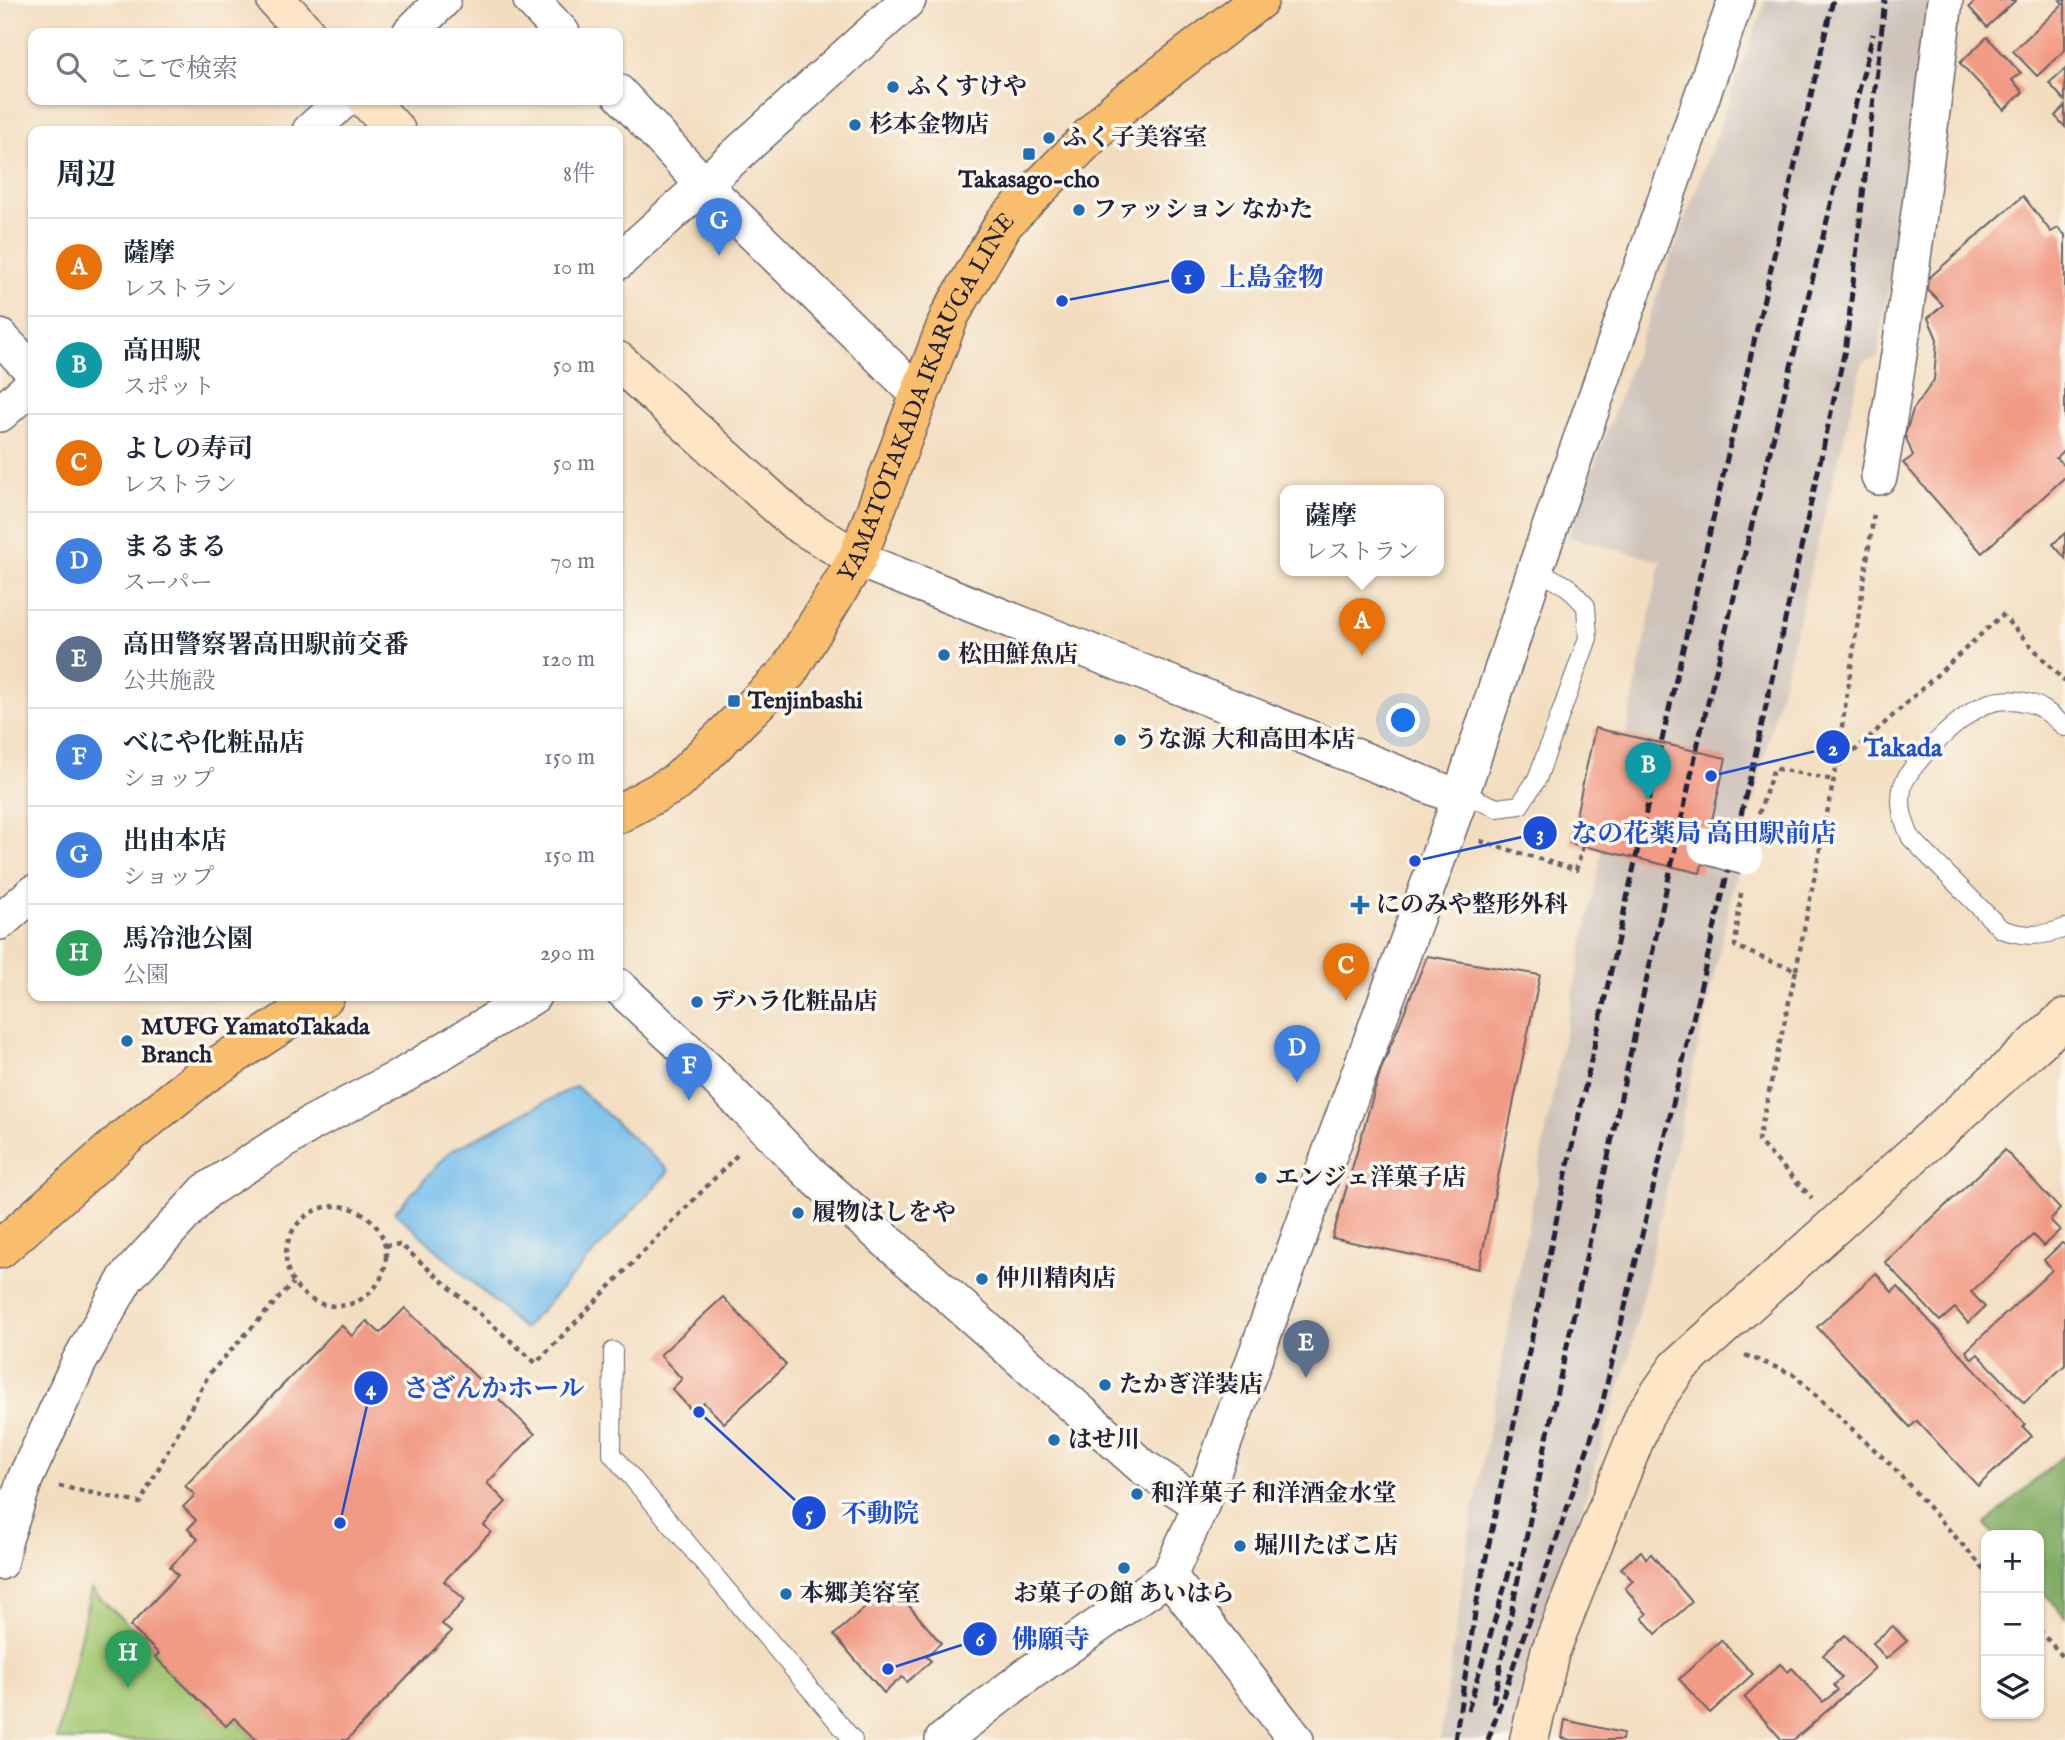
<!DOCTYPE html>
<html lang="ja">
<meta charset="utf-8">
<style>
:root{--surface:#fff;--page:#f6f6f7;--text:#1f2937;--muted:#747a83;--line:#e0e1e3;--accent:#1f6fb2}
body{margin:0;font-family:"IM FELL English","Noto Serif JP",serif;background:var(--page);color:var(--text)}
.controls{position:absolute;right:21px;bottom:21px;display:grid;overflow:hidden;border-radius:14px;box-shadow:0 2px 5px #0004}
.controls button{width:63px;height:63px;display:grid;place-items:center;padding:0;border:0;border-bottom:2px solid var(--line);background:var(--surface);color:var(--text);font:35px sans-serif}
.you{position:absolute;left:1404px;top:721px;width:24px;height:24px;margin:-18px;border:5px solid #fff;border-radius:50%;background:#1a73e8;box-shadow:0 0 0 10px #1a73e833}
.badge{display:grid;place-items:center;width:46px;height:46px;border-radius:50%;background:var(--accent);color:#fff;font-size:23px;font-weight:700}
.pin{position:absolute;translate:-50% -58px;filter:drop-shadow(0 2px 4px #0008)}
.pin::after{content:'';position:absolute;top:37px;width:24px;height:21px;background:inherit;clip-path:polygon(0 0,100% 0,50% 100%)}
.popup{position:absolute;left:1280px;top:485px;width:164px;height:91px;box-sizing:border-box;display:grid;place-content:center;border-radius:14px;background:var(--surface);filter:drop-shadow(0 2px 5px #0005);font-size:23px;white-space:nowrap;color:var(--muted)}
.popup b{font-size:26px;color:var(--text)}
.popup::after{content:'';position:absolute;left:50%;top:100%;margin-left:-14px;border:14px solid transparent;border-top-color:var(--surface)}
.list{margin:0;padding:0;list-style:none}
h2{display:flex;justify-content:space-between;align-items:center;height:91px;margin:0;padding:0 28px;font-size:30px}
h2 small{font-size:23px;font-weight:400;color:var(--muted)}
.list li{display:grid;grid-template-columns:46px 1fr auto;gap:21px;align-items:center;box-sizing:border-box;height:98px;padding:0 28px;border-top:2px solid var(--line)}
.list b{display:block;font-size:26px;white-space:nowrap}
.list p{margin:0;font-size:23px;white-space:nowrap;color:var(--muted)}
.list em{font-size:23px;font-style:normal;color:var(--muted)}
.icon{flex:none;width:38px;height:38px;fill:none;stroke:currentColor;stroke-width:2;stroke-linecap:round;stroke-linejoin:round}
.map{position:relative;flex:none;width:2065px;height:1740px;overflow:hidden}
.search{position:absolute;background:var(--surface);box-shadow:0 2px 5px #0004;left:28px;top:28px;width:595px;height:77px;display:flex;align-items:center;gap:18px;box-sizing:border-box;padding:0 24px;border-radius:14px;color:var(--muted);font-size:26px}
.panel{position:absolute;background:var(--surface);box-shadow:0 2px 5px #0004;left:28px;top:126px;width:595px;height:875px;border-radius:14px}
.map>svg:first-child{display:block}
.industrial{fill:#cec2b9}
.green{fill:#a2c872;stroke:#627556;stroke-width:2}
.forest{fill:#81ac64;stroke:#526750;stroke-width:2}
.water{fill:#74bdec;stroke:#4b7094;stroke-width:2}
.building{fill:#f19a84}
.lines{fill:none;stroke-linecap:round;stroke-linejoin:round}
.lane-casing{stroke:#6b6369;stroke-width:20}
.street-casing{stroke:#6b6369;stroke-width:38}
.secondary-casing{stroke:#6b6369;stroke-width:41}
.primary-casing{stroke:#6b6369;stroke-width:41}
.path{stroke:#6b6369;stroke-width:4.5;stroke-dasharray:5 5;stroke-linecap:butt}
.lane{stroke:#fff;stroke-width:18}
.street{stroke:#fff;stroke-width:35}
.secondary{stroke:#fde5c5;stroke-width:38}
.primary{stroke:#f9be6d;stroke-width:38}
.rail{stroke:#22223b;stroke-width:5;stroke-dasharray:10 5;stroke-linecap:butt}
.street-bridge-casing{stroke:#6b6369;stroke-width:38;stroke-linecap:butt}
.street-bridge{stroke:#fff;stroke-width:35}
.poi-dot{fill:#1f6fb2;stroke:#fbf7ec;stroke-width:2.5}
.labels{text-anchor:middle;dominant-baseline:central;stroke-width:7;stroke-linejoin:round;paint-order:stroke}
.poi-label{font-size:24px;font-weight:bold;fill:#22223b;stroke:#fbf7ec;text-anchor:start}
.street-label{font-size:24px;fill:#22223b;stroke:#fbf7ec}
.leader{fill:none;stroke:#1d4ed8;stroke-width:2.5}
.callout-dot{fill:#1d4ed8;stroke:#fbf7ec;stroke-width:2.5}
.mark-label{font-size:21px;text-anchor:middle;font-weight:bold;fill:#fff}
.callout-label{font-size:26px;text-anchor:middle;font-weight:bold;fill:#1d4ed8;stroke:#fbf7ec;stroke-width:7;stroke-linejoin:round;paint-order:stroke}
</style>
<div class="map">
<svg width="2065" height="1740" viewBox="0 0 2065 1740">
<rect width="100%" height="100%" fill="#fbf7ec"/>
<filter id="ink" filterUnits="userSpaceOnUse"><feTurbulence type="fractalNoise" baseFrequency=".0143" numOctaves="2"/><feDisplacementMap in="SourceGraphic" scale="14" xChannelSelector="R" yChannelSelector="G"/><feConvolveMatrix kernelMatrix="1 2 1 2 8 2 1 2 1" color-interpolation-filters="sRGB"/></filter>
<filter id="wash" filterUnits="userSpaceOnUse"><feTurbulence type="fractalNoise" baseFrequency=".00686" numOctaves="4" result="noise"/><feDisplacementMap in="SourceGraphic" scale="28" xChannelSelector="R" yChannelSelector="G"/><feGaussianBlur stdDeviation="1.57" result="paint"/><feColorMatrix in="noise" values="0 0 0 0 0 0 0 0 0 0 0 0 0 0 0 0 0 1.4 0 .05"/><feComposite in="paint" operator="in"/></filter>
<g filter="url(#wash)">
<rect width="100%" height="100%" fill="#f3ddbf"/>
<!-- industrial -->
<path class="industrial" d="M1766 0H1930L1878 358 1863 361 1747 826 1629 1357 1563 1569 1518 1740H1440L1471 1523 1559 1063 1661 561 1568 537Z"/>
<!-- green -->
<path class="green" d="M91 1589 159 1654 156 1658 226 1725 234 1718 257 1740H57Z"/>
<!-- forest -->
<path class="forest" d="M2065 1454V1617L2039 1587V1535H1995L1985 1524Z"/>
<!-- water -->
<path class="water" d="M576 1086 669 1171 524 1329 395 1212 449 1152Z"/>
<g id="blocks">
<!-- building -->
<g class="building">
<path d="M1976 0H2016L1987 27 1969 7Z"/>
<path d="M2060 0H2065V50L2037 76 2013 51 2063 4Z"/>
<path d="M1987 37 2021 73 2012 80 2023 92 2004 110 1960 63Z"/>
<path d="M2065 69V101L2049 83Z"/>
<path d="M2065 106V127L2055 116Z"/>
<path d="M2023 196 2051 232 2058 228 2065 235V450L2056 458 2065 466V477L1982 553 1903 463 1913 456 1905 435 1913 410 1934 380 1937 339 1928 318 1943 305 1922 284Z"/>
<path d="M2065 533V558L2053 544Z"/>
<path d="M1595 728 1726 758 1700 873 1570 843Z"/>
<path d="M1427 956 1540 975 1479 1269 1332 1238 1380 1072Z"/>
<path d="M2005 1150 2060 1209 2050 1220 2060 1230 2043 1246 2033 1235 1971 1292 1985 1307 1968 1323 1955 1308 1940 1321 1885 1262Z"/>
<path d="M2062 1243 2065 1245V1365L2024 1403 1978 1354 1972 1359 1966 1351 2052 1270 2044 1260Z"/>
<path d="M1876 1273 1892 1292 1898 1287 2025 1424 2023 1427 2032 1436 1978 1486 1917 1421 1910 1427 1817 1327Z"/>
<path d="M723 1297 786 1365 724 1423 704 1403 694 1413 672 1389 682 1379 660 1355Z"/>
<path d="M405 1308 535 1434 487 1483 506 1502 484 1525 491 1532 444 1581 465 1600 442 1624 451 1632 347 1740H257L234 1718 226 1726 155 1657 159 1654 130 1626 178 1575 170 1567 198 1539 188 1529 196 1520 183 1507 195 1495 185 1486 341 1325 352 1336 367 1321 380 1333Z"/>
<path d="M1641 1551 1646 1558 1651 1554 1692 1602 1656 1634 1642 1618 1647 1614 1625 1588 1633 1581 1621 1568Z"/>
<path d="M891 1585 941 1643 926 1656 931 1661 907 1682 902 1677 884 1693 834 1635Z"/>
<path d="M1893 1626 1907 1641 1886 1659 1873 1643Z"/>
<path d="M1845 1635 1875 1668 1794 1740H1782L1744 1697 1780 1664 1788 1672 1792 1668 1823 1702 1838 1690 1834 1685 1842 1678 1823 1655Z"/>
<path d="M1721 1640 1753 1674 1710 1713 1679 1679Z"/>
<path d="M1565 1720 1623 1733 1622 1740H1573L1562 1738Z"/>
</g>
</g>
</g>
<g filter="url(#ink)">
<use href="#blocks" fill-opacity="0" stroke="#6b6369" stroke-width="2"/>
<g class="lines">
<defs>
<g id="lane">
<path d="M2065 727C2052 716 2042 705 2024 702 2013 699 1998 700 1987 704 1965 711 1910 763 1903 785 1898 804 1903 821 1911 838L2001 929C2024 937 2042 937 2065 928"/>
<path d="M1461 793 1497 808 1520 805 1537 779 1588 638 1586 606 1568 587 1535 569"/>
<path d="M613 1351 612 1454 853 1740"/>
</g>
<g id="street">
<path d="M531 0 562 33"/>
<path d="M410 33 443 0"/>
<path d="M618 92 704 185 919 395"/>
<path d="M310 131 344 100"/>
<path d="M618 262 908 0"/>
<path d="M0 337 33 371"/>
<path d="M0 414 33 384"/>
<path d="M1879 477C1907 319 1927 159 1945 0"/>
<path d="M857 559 1460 798 1201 1505 1169 1576 1296 1740"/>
<path d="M1460 798 1537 564 1736 0"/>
<path d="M0 922 33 893"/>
<path d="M618 986 709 1071 811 1174 1143 1467 1201 1505"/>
<path d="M0 1562 5 1539 25 1479 79 1362 126 1278 206 1191 312 1123 404 1075 533 996"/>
<path d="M943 1740 1027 1675 1169 1576"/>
</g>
<g id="secondary">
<path d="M276 0 306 33"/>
<path d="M367 100 396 131"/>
<path d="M618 361 796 522 857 559"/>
<path d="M1529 1740 1550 1652 1645 1414 1678 1367 2065 1018"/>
</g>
<g id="primary">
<path id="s1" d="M618 814 677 782 788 672 857 559 950 315 1004 223 1117 109 1259 0"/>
<path d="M0 1249 126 1137 205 1074 325 996"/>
</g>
</defs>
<!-- lane casing -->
<use href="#lane" class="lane-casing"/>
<!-- street casing -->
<use href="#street" class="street-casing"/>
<!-- secondary casing -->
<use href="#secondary" class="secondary-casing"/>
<!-- primary casing -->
<use href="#primary" class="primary-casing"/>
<!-- path -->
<g class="path">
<path d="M1836 767 1874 513"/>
<path d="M1756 823 1774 768 1833 780"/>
<path d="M1480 841 1576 870 1583 846"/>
<path d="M1741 893 1735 946 1770 961 1796 970 1758 1141 1812 1198"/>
<path d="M1796 970 1836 768 2002 615 2065 682"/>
<circle cx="336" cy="1256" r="50"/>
<path d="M385 1246 400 1244 536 1363 739 1153"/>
<path d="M1745 1355 1793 1374 1891 1465 1986 1571"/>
<path d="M59 1486 140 1503 209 1374 293 1283"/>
<path d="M2039 1630 2065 1659"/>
</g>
<!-- lane -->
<use href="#lane" class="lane"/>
<!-- street -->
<use href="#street" class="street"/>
<!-- secondary -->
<use href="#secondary" class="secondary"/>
<!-- primary -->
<use href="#primary" class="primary"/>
<!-- rail -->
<g class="rail">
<path d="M1493 1703 1541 1465 1698 743 1873 34"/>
<path d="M1468 1710 1512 1562"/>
<path d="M1455 1740 1477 1601 1567 1169 1664 731 1833 0"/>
<path d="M1488 1740 1601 1409 1754 760 1846 345 1885 0"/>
</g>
<defs>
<path id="street-bridge" d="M1706 846 1745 857"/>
</defs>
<!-- street-bridge casing -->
<use href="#street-bridge" class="street-bridge-casing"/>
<!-- street-bridge -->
<use href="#street-bridge" class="street-bridge"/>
</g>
</g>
<!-- markers -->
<g class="poi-dot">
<circle cx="893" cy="87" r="7"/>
<circle cx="855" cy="125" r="7"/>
<circle cx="1049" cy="138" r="7"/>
<rect x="1022" y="147" width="14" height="14" rx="3.5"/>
<circle cx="1079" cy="210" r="7"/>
<circle cx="944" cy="655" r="7"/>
<rect x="727" y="694" width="14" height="14" rx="3.5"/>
<circle cx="1120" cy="740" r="7"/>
<path d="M1356.5 894.5h7v7h7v7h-7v7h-7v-7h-7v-7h7z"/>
<circle cx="697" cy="1002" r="7"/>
<circle cx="127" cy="1041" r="7"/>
<circle cx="1261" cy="1178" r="7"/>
<circle cx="798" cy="1213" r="7"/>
<circle cx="982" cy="1279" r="7"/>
<circle cx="1105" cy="1385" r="7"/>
<circle cx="1054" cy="1440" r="7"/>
<circle cx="1137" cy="1494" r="7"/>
<circle cx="1240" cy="1546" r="7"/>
<circle cx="1124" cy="1568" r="7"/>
<circle cx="786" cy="1594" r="7"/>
</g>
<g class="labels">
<!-- poi labels -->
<g class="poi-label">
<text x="907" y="87">ふくすけや</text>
<text x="869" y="125">杉本金物店</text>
<text x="1063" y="138">ふく子美容室</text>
<text x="1029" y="180" text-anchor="middle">Takasago-cho</text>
<text x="1093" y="210">ファッション なかた</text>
<text x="958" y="655">松田鮮魚店</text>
<text x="748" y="701">Tenjinbashi</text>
<text x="1134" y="740">うな源 大和高田本店</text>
<text x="1376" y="905">にのみや整形外科</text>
<text x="711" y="1002">デハラ化粧品店</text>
<text x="141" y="1027">MUFG YamatoTakada<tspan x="141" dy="28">Branch</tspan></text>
<text x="1275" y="1178">エンジェ洋菓子店</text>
<text x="812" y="1213">履物はしをや</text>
<text x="996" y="1279">仲川精肉店</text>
<text x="1119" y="1385">たかぎ洋装店</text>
<text x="1068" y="1440">はせ川</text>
<text x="1151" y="1494">和洋菓子 和洋酒金水堂</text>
<text x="1254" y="1546">堀川たばこ店</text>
<text x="800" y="1594">本郷美容室</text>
<text x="1124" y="1594" text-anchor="middle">お菓子の館 あいはら</text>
</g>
<!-- street labels -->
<g class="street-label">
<text stroke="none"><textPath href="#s1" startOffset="532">YAMATOTAKADA IKARUGA LINE</textPath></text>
</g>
</g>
<!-- callouts -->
<path class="leader" d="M1062 301L1188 277M1711 776L1833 747M1415 861L1540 833M340 1523L371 1388M699 1412L809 1513M888 1669L980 1639"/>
<g class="callout-dot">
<circle cx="1062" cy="301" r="7"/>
<circle cx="1711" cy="776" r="7"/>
<circle cx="1415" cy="861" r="7"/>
<circle cx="340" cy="1523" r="7"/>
<circle cx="699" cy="1412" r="7"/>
<circle cx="888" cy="1669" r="7"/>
<circle cx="1188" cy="277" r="18"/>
<circle cx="1833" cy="747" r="18"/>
<circle cx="1540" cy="833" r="18"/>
<circle cx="371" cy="1388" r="18"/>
<circle cx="809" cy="1513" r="18"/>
<circle cx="980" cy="1639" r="18"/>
</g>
<g class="mark-label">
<text x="1188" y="284">1</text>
<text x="1833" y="755">2</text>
<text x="1540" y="840">3</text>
<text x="371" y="1395">4</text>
<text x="809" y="1521">5</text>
<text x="980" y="1646">6</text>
</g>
<g class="callout-label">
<text x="1272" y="286">上島金物</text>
<text x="1903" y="756">Takada</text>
<text x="1704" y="842">なの花薬局 高田駅前店</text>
<text x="494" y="1397">さざんかホール</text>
<text x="880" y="1522">不動院</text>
<text x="1051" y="1648">佛願寺</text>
</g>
</svg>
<div class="controls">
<button>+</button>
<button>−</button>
<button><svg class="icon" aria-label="layers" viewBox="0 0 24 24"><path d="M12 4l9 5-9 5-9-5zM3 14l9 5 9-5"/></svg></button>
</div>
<div class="you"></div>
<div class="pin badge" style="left:1362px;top:656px;background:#e8710a">A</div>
<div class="popup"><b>薩摩</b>レストラン</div>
<div class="pin badge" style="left:1648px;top:800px;background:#0f9aa8">B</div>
<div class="pin badge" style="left:1346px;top:1001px;background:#e8710a">C</div>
<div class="pin badge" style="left:1297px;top:1083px;background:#3f7fe0">D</div>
<div class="pin badge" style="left:1306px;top:1378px;background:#5c6f8a">E</div>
<div class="pin badge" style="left:689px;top:1101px;background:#3f7fe0">F</div>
<div class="pin badge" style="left:719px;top:256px;background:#3f7fe0">G</div>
<div class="pin badge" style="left:128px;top:1688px;background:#2e9e5b">H</div>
<div class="search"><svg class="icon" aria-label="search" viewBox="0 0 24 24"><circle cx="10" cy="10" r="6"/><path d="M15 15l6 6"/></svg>ここで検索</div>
<section class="panel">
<h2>周辺<small>8件</small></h2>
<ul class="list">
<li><span class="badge" style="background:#e8710a">A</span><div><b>薩摩</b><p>レストラン</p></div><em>10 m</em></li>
<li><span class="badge" style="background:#0f9aa8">B</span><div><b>高田駅</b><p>スポット</p></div><em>50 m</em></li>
<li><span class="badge" style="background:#e8710a">C</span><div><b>よしの寿司</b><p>レストラン</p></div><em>50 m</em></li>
<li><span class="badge" style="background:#3f7fe0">D</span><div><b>まるまる</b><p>スーパー</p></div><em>70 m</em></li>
<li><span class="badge" style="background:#5c6f8a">E</span><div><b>高田警察署高田駅前交番</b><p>公共施設</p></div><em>120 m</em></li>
<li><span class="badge" style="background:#3f7fe0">F</span><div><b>べにや化粧品店</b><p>ショップ</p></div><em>150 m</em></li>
<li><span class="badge" style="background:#3f7fe0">G</span><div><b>出由本店</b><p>ショップ</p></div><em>150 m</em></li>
<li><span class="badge" style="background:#2e9e5b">H</span><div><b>馬冷池公園</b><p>公園</p></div><em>290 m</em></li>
</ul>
</section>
</div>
